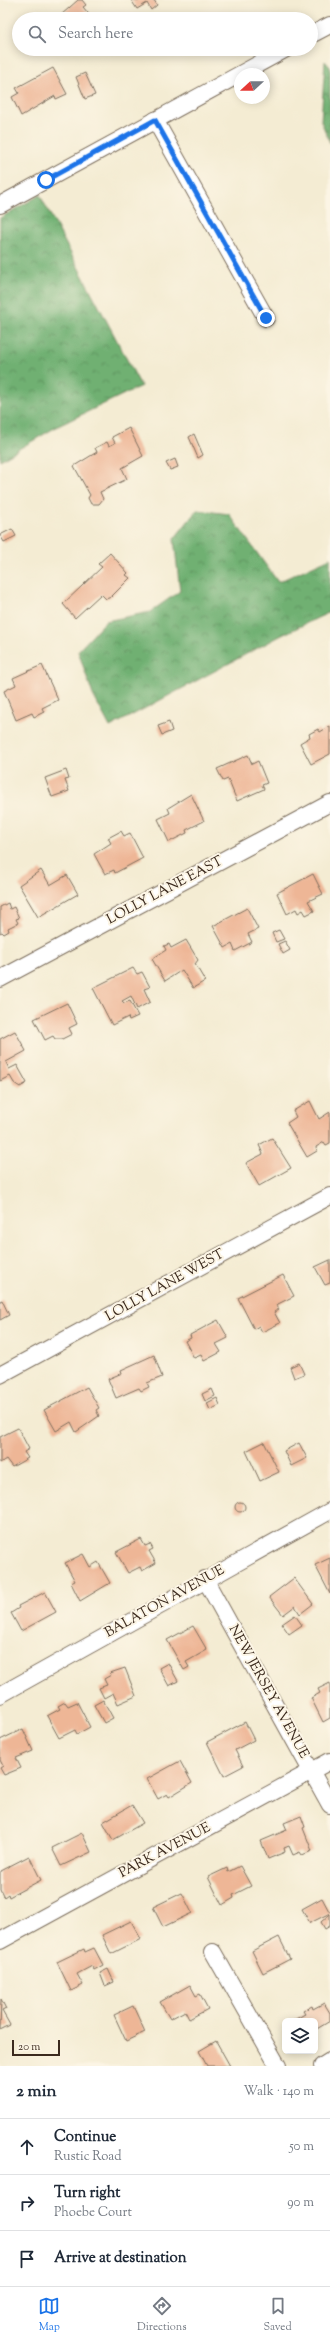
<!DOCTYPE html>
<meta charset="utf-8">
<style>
:root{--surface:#fff;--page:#f6f6f7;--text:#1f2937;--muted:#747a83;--line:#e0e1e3;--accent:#1a73e8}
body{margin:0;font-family:"Sorts Mill Goudy",serif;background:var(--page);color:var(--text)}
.controls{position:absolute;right:12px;bottom:12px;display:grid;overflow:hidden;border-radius:6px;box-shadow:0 2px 10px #0003}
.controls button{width:36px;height:36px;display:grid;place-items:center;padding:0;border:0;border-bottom:1px solid var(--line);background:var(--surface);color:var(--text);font:20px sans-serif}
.compass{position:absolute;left:234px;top:68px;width:36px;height:36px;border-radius:50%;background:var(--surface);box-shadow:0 2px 10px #0003;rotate:249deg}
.scale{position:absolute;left:12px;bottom:10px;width:48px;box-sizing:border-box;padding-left:4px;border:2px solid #3b2a1e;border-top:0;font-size:11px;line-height:14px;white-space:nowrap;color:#3b2a1e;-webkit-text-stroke:3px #fcf5e5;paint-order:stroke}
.stop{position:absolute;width:12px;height:12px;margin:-9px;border:3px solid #1a73e8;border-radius:50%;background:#fff}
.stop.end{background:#1a73e8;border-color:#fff;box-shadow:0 1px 4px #0008}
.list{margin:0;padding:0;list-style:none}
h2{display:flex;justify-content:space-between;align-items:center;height:52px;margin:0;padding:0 16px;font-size:17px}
h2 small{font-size:13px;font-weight:400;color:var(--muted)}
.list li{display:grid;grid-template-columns:26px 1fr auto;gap:12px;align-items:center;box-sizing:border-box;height:56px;padding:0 16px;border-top:1px solid var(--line)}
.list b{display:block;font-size:15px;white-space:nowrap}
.list p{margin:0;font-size:13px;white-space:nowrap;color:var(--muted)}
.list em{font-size:13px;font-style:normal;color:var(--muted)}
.icon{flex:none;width:22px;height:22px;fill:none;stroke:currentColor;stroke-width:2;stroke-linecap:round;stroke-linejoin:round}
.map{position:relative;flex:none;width:330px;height:2066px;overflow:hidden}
.search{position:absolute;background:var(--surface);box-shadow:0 2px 10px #0003;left:12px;right:12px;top:12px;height:44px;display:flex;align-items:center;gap:10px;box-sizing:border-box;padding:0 14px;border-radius:22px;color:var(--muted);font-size:15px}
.sheet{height:220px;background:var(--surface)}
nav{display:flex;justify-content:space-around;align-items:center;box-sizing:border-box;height:56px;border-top:1px solid var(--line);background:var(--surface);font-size:11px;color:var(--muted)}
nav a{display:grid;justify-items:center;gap:2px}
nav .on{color:var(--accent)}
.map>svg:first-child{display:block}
.forest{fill:url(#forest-crowns);stroke:#566d48}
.building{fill:#eeb696}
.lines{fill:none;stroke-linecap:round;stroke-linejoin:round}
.minor-casing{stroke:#7c6e5d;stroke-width:18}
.minor{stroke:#fff;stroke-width:16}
.route{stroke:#1a73e8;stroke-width:5}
.labels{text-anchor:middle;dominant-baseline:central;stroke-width:4;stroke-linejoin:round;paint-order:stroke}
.street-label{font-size:14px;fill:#3b2a1e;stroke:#fcf5e5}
</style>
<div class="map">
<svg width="330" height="2066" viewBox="0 0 330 2066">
<defs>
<pattern id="forest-crowns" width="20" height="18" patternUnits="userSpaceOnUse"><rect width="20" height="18" fill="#70b072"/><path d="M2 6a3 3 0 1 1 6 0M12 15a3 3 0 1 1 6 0" fill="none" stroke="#5d8f5d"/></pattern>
</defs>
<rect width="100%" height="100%" fill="#fcf5e5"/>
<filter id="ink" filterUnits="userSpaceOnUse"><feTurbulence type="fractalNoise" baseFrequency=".025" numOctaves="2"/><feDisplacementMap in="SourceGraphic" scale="8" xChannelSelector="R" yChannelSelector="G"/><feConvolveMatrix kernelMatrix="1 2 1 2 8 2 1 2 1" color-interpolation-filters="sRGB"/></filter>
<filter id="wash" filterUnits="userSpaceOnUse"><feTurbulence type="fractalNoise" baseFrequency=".012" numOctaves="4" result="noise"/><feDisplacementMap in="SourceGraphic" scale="16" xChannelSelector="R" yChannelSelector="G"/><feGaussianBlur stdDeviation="0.9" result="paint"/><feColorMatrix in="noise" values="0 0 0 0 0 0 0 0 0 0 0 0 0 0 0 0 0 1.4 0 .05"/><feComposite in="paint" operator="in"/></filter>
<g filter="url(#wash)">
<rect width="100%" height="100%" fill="#f4ecd3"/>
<!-- forest -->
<g class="forest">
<path d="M325 61 330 67V143L321 121Z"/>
<path d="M40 195 141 386 58 426 0 460V218Z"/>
<path d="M197 510 229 514 278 582 330 558V612L282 635 110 727 93 695 78 651 106 621 150 612 180 591 174 539Z"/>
</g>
<g id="blocks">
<!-- building -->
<g class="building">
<path d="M78 0H82L86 5 83 7 93 19H64L61 15Z"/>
<path d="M131 0H154L157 5 151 10 147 3 137 9Z"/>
<path d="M53 68 67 94 56 99 55 96 21 116 12 97 19 93 16 88Z"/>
<path d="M85 73 95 95 85 99 76 77Z"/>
<path d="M129 428 143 456 122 468 127 479 100 492 103 499 99 504H91L88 498 90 495 74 466 97 452 95 448 107 442 109 446 115 443 112 437Z"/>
<path d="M194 434 203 455 198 458 189 437Z"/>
<path d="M175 459 178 467 170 470 166 463Z"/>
<path d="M12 529 16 536 4 542 0 535Z"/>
<path d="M110 553 128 573 126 575 130 578 111 597 106 599 101 594 75 618 63 604 102 567 98 564Z"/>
<path d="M42 665 58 700 42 708 44 712 34 717 32 713 16 720 4 691 16 685 13 678Z"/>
<path d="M169 722 172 731 162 735 158 726Z"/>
<path d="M330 726V754L311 764 300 743 310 737 309 734 318 729 320 732Z"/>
<path d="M248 755 252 764 258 761 267 783 262 785 264 789 237 801 228 779 223 781 217 769Z"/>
<path d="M66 770 69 779 65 780 69 791 52 797 45 778Z"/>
<path d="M191 794 204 821 186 830 187 833 169 842 158 819 170 813 168 808Z"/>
<path d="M121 831 124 836 130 833 143 858 115 873 114 870 105 874 94 854 111 843 108 838Z"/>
<path d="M41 870 50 885 67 875 78 894 38 917 19 885Z"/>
<path d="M313 874 323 894 308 901 314 911 306 915 303 910 298 913 296 909 287 914 277 893Z"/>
<path d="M8 903 10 909 14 907 19 918 16 919 18 923 8 928 9 931 4 934 2 932 0 933V907Z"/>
<path d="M247 908 258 929 248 934 252 942 235 951 232 944 225 948 213 926Z"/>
<path d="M279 930 284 939 276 942 272 933Z"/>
<path d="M186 940 198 960 195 964 205 981 193 988 182 970 165 981 152 959 166 950 164 946 169 944 171 948Z"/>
<path d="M285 941 290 950 283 954 278 944Z"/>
<path d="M133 968 137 974 142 972 150 987 144 989 150 1002 137 1009 131 996 122 1001 124 1003 130 1001 138 1016 129 1020 128 1017 112 1025 93 988Z"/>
<path d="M67 1003 77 1024 69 1028 72 1034 62 1039H55L53 1036 45 1040 34 1019Z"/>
<path d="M15 1031 26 1051 6 1062 9 1069 17 1065 27 1083 20 1087 14 1083 10 1076 0 1081V1039Z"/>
<path d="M310 1101 319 1119 330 1112V1143L326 1145 324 1142 316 1147 317 1151 307 1157 287 1123 296 1117 293 1111Z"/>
<path d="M272 1138 291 1168 259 1186 246 1163 263 1154 259 1145Z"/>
<path d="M330 1260V1283L325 1285 315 1267Z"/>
<path d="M283 1275 294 1296 276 1305 279 1309 274 1312 280 1323 262 1332 259 1326 254 1329 238 1298Z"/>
<path d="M2 1300 9 1315 0 1320V1301Z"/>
<path d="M218 1320 228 1338 216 1344 221 1352 204 1361 201 1355 194 1358 185 1341 191 1338 190 1335Z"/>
<path d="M154 1355 162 1377 147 1383 149 1387 141 1391 139 1388 116 1398 108 1379 122 1373 121 1370Z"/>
<path d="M299 1363 304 1374 294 1378 290 1367Z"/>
<path d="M87 1387 99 1408 96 1410 99 1416 76 1432 71 1422 56 1431 44 1410Z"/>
<path d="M212 1389 215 1396 205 1401 202 1394Z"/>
<path d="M217 1398 220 1405 210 1410 207 1403Z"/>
<path d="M18 1428 29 1449 24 1452 28 1458 12 1467 6 1459 0 1463V1437Z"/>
<path d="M264 1442 279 1472 260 1481 246 1451Z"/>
<path d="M299 1443 307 1458 291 1466 284 1451Z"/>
<circle cx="240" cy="1507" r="5"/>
<path d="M141 1539 145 1546 150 1544 153 1549 149 1551 156 1563 142 1571 140 1567 128 1573 116 1552Z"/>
<path d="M83 1554 90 1567 98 1562 110 1583 80 1601 71 1583 75 1581 65 1563Z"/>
<path d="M330 1558V1594L315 1565Z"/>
<path d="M294 1578 313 1604 300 1614 295 1606 283 1615 269 1597Z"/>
<path d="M45 1592 56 1612 21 1631 11 1613 19 1608 18 1606Z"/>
<path d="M295 1615 302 1625 289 1634 282 1624Z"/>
<path d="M193 1626 207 1650 186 1662 189 1667 184 1670 167 1640Z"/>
<path d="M168 1663 178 1681 169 1686 159 1668Z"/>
<path d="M125 1668 136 1696 118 1704 113 1693 104 1698 99 1688 107 1685 104 1679 111 1675 110 1673Z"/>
<path d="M330 1683V1718L323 1722 311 1698 320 1693 318 1689Z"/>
<path d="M103 1700 113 1718 104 1723 94 1705Z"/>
<path d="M65 1702 68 1706 77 1702 90 1727 77 1734 75 1730 59 1738 47 1716 60 1709 58 1706Z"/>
<path d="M245 1722 254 1740 235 1750 243 1766 224 1776 207 1742Z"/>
<path d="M23 1729 33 1751 16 1758 21 1768 4 1775 0 1768 3 1766 0 1760V1740Z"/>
<path d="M180 1761 192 1783 169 1797 167 1794 158 1799 147 1779Z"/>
<path d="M132 1805 143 1823 113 1840 103 1822Z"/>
<path d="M301 1816 305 1827 303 1828 312 1851 302 1855 300 1852 293 1855 289 1846 284 1848 285 1852 268 1859 261 1841 287 1830 284 1823Z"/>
<path d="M82 1833 91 1852 61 1866 52 1848Z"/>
<path d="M29 1856 41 1880 9 1897 8 1894 4 1897 0 1889V1871Z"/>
<path d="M240 1866 251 1886 233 1895 234 1898 222 1905 208 1877 227 1868 228 1872Z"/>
<path d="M182 1893 192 1913 163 1927 153 1907Z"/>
<path d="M322 1898 330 1913 310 1923 302 1909Z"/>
<path d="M330 1914V1926L325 1929 321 1922Z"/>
<path d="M131 1921 141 1939 111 1954 102 1935Z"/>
<path d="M279 1937 290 1959 263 1973 252 1951Z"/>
<path d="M94 1948 103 1965 94 1970 92 1966 77 1974 83 1985 71 1991 57 1962 84 1949 85 1952Z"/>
<path d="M108 1969 114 1982 105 1986 100 1973Z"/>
<path d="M190 1985 196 1996 200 1994 208 2009 189 2019 185 2011 170 2019 160 2002Z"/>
<path d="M1 1999 6 2009 2 2011 10 2025 0 2030Z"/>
<path d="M324 2003 330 2013V2021L315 2030V2021H292L305 2014 303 2011 312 2006 313 2009Z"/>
<path d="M133 2006 145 2032 126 2041 114 2015Z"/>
<path d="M216 2041 230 2066H207L199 2051Z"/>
</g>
</g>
</g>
<g filter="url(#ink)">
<use href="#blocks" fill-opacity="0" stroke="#7c6e5d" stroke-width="1"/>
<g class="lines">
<defs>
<g id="minor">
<path d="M311 35 330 25"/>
<path d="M155 120 266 318"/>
<path d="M0 205 286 49"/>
<path d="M0 979 330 803"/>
<path d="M0 1375 330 1196"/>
<path d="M205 1579 330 1805"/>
<path d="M0 1695 330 1511"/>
<path d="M0 1941 330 1761"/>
<path d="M213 1952 278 2066"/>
<path d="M322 2066 330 2061"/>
</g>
</defs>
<!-- minor casing -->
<use href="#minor" class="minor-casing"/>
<!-- minor -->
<use href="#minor" class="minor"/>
</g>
</g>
<g class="lines" filter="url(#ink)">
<!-- route -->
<path class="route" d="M46 180 155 120 266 318"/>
</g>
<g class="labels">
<!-- street labels -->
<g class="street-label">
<text transform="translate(165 891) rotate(-28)">LOLLY LANE EAST</text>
<text transform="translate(165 1286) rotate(-29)">LOLLY LANE WEST</text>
<text transform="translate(165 1602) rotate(-29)">BALATON AVENUE</text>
<text transform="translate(268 1692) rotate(61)">NEW JERSEY AVENUE</text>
<text transform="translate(165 1851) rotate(-28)">PARK AVENUE</text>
</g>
</g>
</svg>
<div class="controls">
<button><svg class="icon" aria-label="layers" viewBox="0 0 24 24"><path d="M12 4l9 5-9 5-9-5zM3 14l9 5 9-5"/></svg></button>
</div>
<svg class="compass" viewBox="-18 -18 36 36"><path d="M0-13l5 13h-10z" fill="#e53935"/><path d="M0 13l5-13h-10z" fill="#747a83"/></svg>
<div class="scale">20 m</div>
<div class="stop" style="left:46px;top:180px"></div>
<div class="stop end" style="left:266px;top:318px"></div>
<div class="search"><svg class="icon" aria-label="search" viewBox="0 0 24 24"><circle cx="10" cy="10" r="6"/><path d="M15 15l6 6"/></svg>Search here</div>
</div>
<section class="sheet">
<h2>2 min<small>Walk · 140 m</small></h2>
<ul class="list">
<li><svg class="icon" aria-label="ahead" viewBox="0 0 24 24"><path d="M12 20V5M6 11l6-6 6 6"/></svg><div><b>Continue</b><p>Rustic Road</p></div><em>50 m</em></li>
<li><svg class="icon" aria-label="right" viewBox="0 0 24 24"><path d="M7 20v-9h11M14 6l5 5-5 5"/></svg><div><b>Turn right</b><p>Phoebe Court</p></div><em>90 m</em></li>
<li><svg class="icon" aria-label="arrive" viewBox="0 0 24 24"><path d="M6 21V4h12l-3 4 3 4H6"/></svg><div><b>Arrive at destination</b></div></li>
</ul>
</section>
<nav>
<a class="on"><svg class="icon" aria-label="map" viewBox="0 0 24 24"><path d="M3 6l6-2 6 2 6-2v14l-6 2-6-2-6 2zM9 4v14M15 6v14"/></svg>Map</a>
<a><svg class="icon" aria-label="directions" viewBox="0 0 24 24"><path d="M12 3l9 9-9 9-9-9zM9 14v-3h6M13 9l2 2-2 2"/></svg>Directions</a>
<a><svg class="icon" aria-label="saved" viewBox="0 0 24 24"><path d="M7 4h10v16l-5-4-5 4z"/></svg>Saved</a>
</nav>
